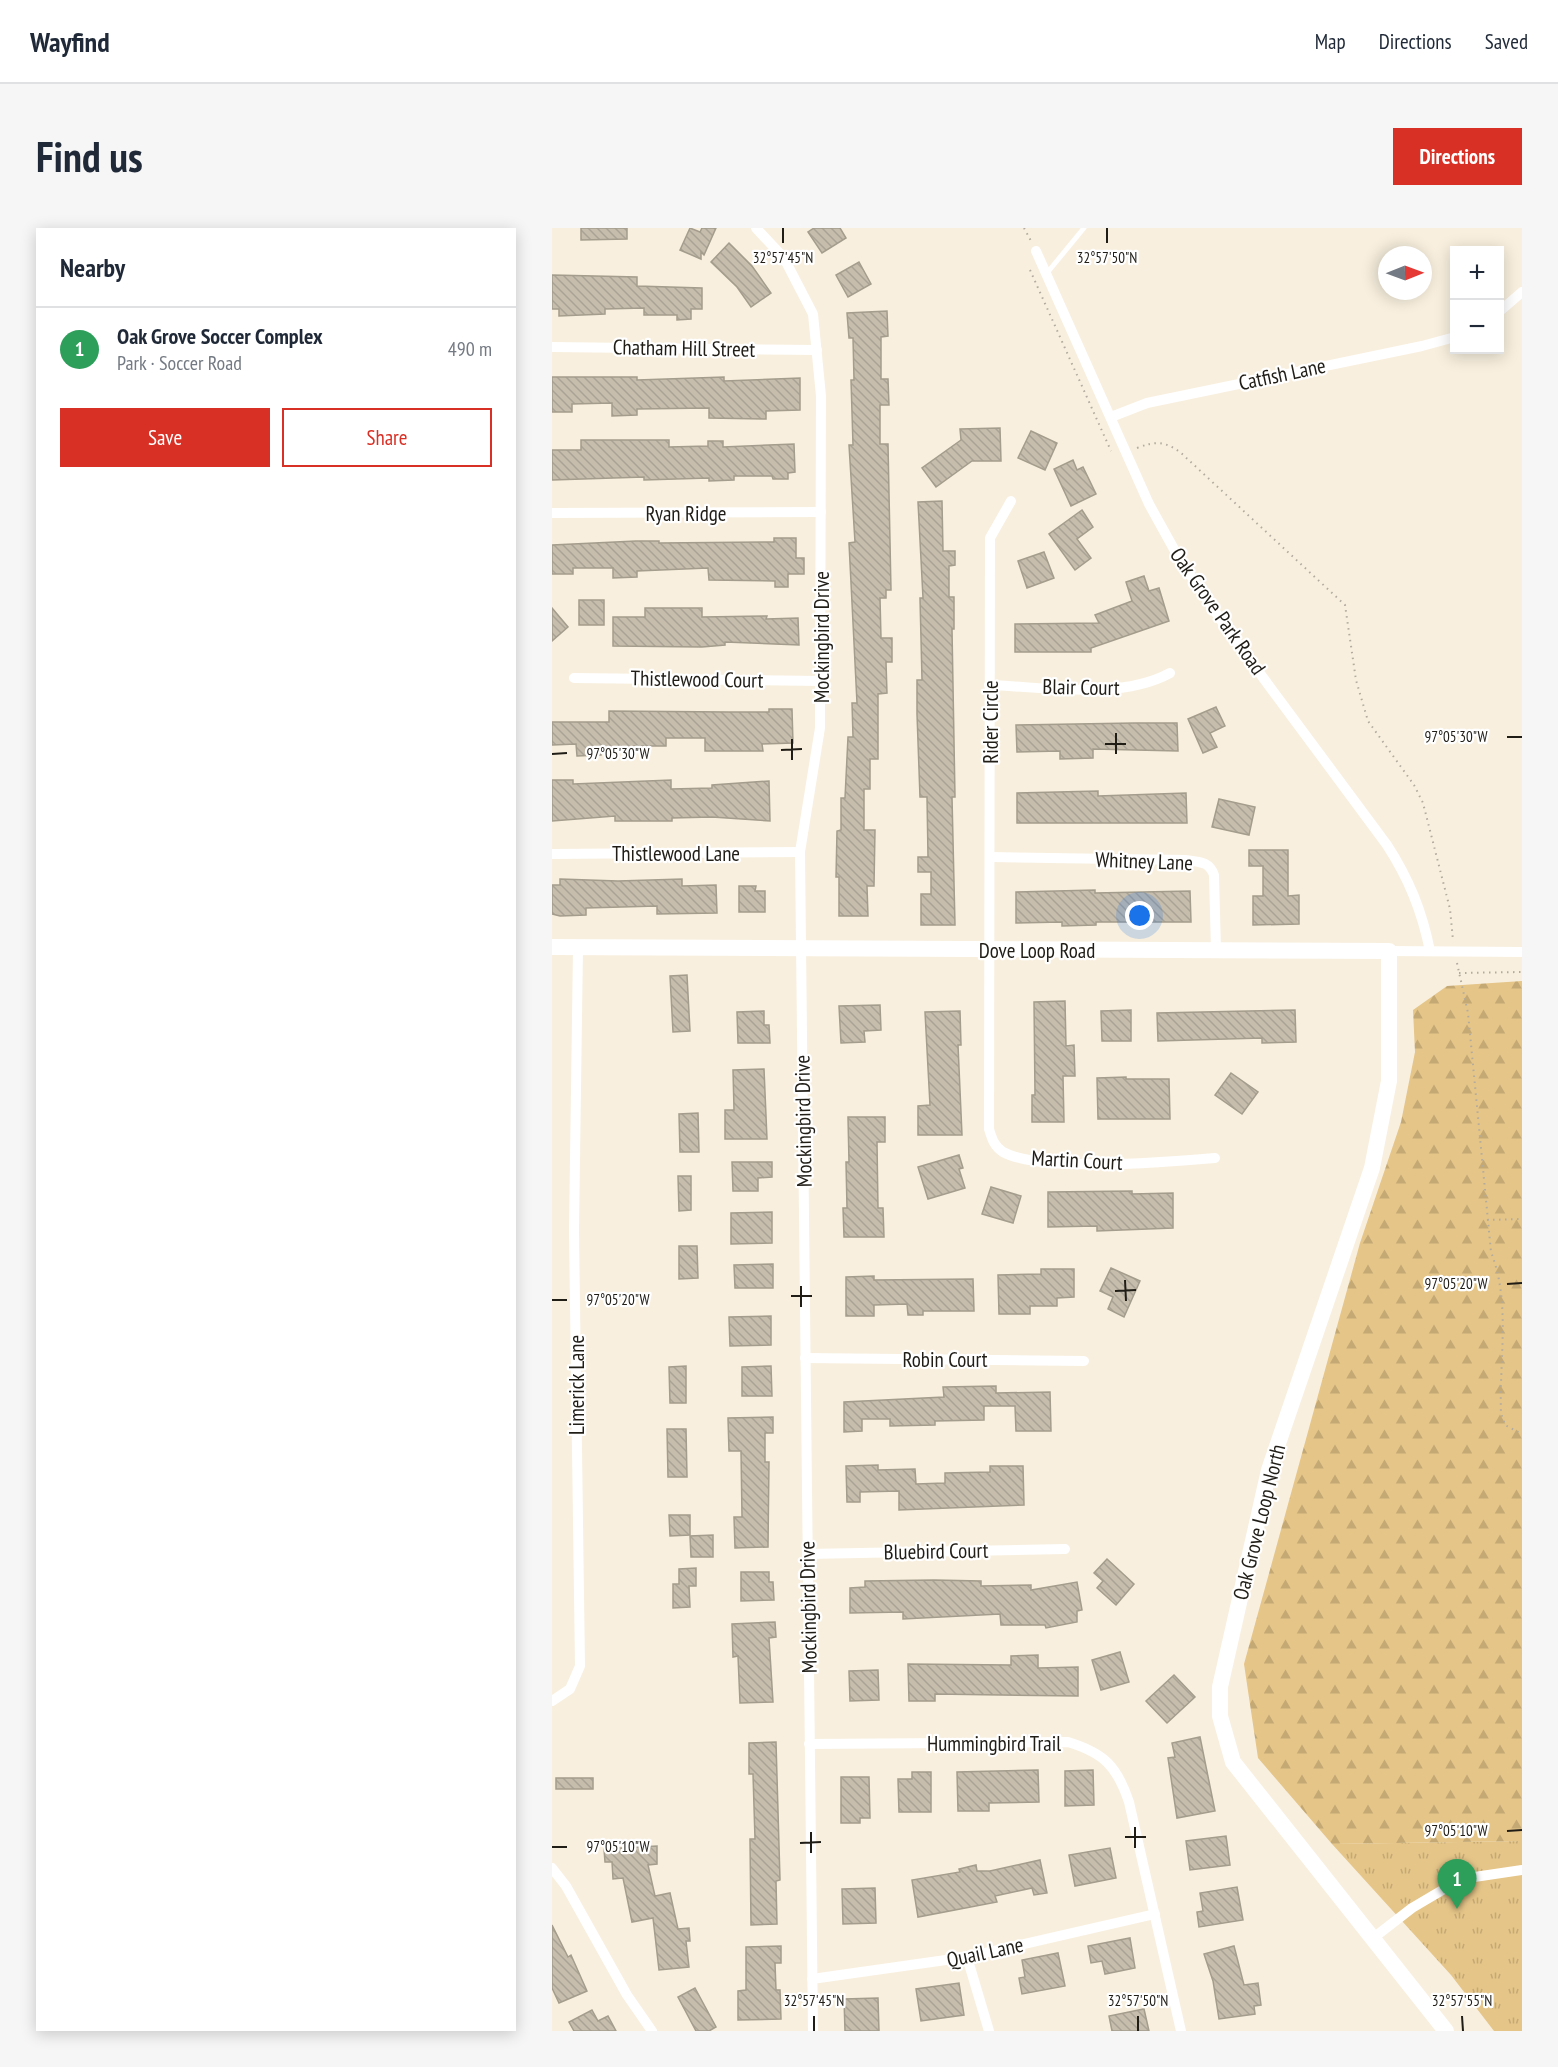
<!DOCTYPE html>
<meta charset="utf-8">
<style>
:root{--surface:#fff;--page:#f6f6f7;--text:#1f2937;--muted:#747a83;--line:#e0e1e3;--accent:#d93025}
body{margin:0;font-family:"PT Sans Narrow",sans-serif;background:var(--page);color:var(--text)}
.controls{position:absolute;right:18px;top:18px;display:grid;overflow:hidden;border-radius:0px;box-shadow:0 3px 15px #0003}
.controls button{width:54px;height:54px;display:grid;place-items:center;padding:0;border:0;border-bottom:2px solid var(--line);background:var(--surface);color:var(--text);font:30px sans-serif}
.compass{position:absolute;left:826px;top:18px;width:54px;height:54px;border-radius:50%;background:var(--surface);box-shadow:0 3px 15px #0003;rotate:89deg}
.you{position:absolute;left:588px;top:688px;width:21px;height:21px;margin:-15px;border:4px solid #fff;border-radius:50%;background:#1a73e8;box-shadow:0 0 0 9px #1a73e833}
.badge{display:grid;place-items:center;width:39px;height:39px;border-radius:50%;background:var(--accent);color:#fff;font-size:20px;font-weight:700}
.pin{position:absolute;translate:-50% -50px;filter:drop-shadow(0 2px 3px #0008)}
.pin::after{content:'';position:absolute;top:32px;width:21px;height:18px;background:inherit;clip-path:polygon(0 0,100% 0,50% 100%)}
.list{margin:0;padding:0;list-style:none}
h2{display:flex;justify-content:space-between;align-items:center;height:78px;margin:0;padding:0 24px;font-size:26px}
h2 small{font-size:20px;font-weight:400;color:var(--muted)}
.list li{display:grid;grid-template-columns:39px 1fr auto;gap:18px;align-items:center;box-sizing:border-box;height:84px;padding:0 24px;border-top:2px solid var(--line)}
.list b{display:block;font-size:22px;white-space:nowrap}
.list p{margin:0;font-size:20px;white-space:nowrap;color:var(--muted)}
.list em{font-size:20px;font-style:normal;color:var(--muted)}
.actions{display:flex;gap:12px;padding:18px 24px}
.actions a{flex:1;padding:14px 0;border:2px solid var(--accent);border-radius:0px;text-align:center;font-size:21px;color:var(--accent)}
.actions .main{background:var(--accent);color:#fff}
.map{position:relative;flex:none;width:970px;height:1803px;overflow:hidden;border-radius:0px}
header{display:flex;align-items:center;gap:36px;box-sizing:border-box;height:84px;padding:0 30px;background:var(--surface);border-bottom:2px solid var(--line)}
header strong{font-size:28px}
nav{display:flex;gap:33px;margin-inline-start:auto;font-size:21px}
.intro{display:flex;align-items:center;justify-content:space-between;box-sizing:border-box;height:144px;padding:0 36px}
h1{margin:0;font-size:42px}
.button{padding:15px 27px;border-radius:0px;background:var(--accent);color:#fff;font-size:21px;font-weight:700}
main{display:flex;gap:36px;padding:0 36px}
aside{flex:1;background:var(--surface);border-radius:0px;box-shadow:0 3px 15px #0003}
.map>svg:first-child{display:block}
.grass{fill:url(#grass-tufts)}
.forest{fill:url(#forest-firs)}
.building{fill:url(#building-back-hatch);stroke:#a49c8c;stroke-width:1.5}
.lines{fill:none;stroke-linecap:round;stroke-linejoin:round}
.path{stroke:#b2ab9e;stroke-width:2;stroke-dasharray:1.5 4.5;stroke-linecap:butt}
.lane{stroke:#fff;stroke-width:5}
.street{stroke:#fff;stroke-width:10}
.secondary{stroke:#fff;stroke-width:16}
.ticks{fill:none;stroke:#201d17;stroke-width:2}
.labels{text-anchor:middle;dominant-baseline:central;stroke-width:4.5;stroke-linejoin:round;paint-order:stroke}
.street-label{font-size:21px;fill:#201d17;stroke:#fff}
.ticks-label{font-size:15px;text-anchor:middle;fill:#201d17;stroke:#fff;stroke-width:4.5;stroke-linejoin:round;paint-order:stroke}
</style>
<header>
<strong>Wayfind</strong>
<nav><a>Map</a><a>Directions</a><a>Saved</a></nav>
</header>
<div class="intro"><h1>Find us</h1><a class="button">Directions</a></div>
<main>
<aside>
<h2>Nearby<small></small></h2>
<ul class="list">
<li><span class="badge" style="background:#2e9e5b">1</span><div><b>Oak Grove Soccer Complex</b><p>Park · Soccer Road</p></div><em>490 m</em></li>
</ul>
<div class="actions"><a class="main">Save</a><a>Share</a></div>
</aside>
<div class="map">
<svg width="970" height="1803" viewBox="0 0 970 1803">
<defs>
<pattern id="grass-tufts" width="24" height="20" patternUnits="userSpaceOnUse" patternTransform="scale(1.5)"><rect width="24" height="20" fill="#e5c588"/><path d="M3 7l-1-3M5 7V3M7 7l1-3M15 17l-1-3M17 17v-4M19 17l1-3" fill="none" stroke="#c4a975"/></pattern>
<pattern id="forest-firs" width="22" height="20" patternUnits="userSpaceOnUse" patternTransform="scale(1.5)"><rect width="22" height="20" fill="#e5c588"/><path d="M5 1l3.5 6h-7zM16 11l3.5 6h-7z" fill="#c4a975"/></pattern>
<pattern id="building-back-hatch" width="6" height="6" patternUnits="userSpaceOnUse" patternTransform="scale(1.5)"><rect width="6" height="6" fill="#c6bdad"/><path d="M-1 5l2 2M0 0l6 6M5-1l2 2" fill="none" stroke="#aaa294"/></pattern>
</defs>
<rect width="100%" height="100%" fill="#f8efde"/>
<!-- grass -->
<path class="grass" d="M970 1613V1803H942L899 1747 780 1616Z"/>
<!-- forest -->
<path class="forest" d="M970 753V1613L780 1616 706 1530 692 1436 808 1015 849 894 863 824 861 782 895 758Z"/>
<!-- building -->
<g class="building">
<path d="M29 0H75V11L29 12Z"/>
<path d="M138 0 148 4 150 0H164L152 27 149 24V31L128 22Z"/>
<path d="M262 0H288L294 10 270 25 256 4Z"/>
<path d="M177 15 200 38 219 65 199 79 185 59 159 34Z"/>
<path d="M307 34 319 56 296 69 284 47Z"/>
<path d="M0 47 85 49V58L150 60V81H139V91L125 92V87H92V80L53 81V86L7 88V81H0Z"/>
<path d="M335 83 336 108 329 109V151H336L337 177H328V216H336L339 362H334V370H328L329 410H340V434H334L335 465 326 466V531H318V561H312V602H323L322 658H315L316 688H287V649H284L285 603 289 602V570H293L296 509H301L300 475H305L297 315 303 314 297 217H301L299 152H302L301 110H297L295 85Z"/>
<path d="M0 149H85V152L172 149V153L248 150V182L214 183V191L157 190V180L85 181V187L60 188V175L20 176V184H0Z"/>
<path d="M448 200 449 233H420L384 259 370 240 409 212 408 201Z"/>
<path d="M479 203 505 215 493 242 466 230Z"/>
<path d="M29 212H117V219L156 218V213H171V219L242 216 243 244 236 245V251H221L220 248H182V252L157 253V250L92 252V249L0 252V222H29Z"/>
<path d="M521 232 525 242 531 239 544 266 519 278 502 241Z"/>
<path d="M390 273 391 323H403V337L397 338V369H402V401H400L403 569H400L403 697H369V666H379V644H366V629H376L375 569H368L365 486V452H370L368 370H371L366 274Z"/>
<path d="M530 282 541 299 525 311 539 330 523 342 497 306Z"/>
<path d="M222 310H244V330H252V346H236V359H223V353L157 352 156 340 85 343V349L61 350V340H21V346H0V317L84 313H107V315L222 314Z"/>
<path d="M492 324 502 350 475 360 466 333Z"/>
<path d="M592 348 597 363 607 360 617 393 539 420V424H463V396L547 395 543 387 580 373 574 354Z"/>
<rect x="27" y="372" width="25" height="25"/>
<path d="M0 380 16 399 0 413Z"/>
<path d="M93 380H150V389L215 388 214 391 246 390 247 417 173 414V417L150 419 61 418V389H93Z"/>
<path d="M664 479 673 498 658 505 665 519 651 525 636 491Z"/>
<path d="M217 481H240L241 515 210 516 211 523H153V510H114V518H82V522H49V527L25 528 24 516 0 517V494H57V483L177 484H217Z"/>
<path d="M583 495H625L626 523 541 521V530L508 531V523L465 524 464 497Z"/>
<path d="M0 552H21V556L119 552V561L160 560V557L217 553 218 593 160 589 120 590V593H63V588L0 593Z"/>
<path d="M546 563V568L634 565 635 595H465V565Z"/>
<path d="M667 571 703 579 697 607 660 599Z"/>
<path d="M697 622H736V668L747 667V696L701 697V668H711V638H697Z"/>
<path d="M8 651 66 653 130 651V658L164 657 165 685 105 686V678L34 680V687L8 688 0 686V657H8Z"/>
<path d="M187 658H204L203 663H213V684H187Z"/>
<path d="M543 662V665L638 663 639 694H544V697L510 698V694L464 695V664Z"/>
<path d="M135 747 138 803 121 804 118 748Z"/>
<path d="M513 773 514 818 522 817 523 848H511L512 894H480V867H483L482 774Z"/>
<path d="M328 777 329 802 312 803 313 814 289 815 287 778Z"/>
<path d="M579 782V813H550L549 783Z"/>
<path d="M743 782 744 814 710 815V810L606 813 605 785Z"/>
<path d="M212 783V797H217L218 815H186L185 784Z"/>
<path d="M408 783 409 817H406L410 907H366V878L378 877 373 784Z"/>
<path d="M212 841 215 911H173V882H182L181 842Z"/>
<path d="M679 845 706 864 690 886 663 867Z"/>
<path d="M574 849V851H617L618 891H546L545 850Z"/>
<path d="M146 885 147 924H128L127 886Z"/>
<path d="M296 889H333V914H325L326 980H331L332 1009H292L291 980H295L294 934H297Z"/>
<path d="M407 927 411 940 407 941 413 960 376 971 366 939Z"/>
<path d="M180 934H220V949L206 950V963H181Z"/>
<path d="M126 948H139V982L127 983Z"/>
<path d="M439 959 469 968 461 995 430 986Z"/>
<path d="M580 963V966L621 965V1000L545 1003V998L496 999V964Z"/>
<path d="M220 984V1015L179 1016V985Z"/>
<path d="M127 1018H145L146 1050 127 1051Z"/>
<path d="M221 1036V1060H183L182 1037Z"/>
<path d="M559 1040 588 1053 572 1089 556 1081 561 1069 548 1063Z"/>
<path d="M489 1041H522V1069L505 1070V1078H478V1086H447L446 1047 489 1046Z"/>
<path d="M322 1048V1052L421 1051 422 1083H371V1087H356L355 1076 322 1077V1088H294V1049Z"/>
<path d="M219 1088V1117L178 1118 177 1089Z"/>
<path d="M134 1138V1175H118L117 1139Z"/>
<path d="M219 1138 220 1168H190V1139Z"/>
<path d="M444 1158V1165L498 1164 499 1203H464L463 1178H432V1192L383 1193V1197L338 1198V1191H310V1203L292 1204V1174L392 1169 391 1159Z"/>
<path d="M221 1189V1205H213V1234H217L216 1319 183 1320 182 1289H190L189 1223H177L176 1190Z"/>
<path d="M115 1201H134L135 1249H116Z"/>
<path d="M326 1237V1242L363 1241 364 1256 393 1255V1245L438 1244V1238H471L472 1277 347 1282V1263L308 1264V1274H295L294 1238Z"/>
<path d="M117 1287H138V1307L118 1308Z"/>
<path d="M161 1307V1329H139L138 1308Z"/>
<path d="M555 1331 582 1356 564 1377 545 1360 551 1353 542 1345Z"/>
<path d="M144 1340V1358H137L138 1379 121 1380V1356H127V1341Z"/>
<path d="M189 1344H217V1354H221L222 1372 189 1373Z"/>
<path d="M382 1352 429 1353V1358L479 1357V1362L525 1354 530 1382 525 1383V1394L494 1400 493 1397H449L448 1386 351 1391V1384L298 1385V1360L313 1359V1353Z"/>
<path d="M223 1394 224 1409 217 1410 221 1474 188 1475 186 1428 181 1429 180 1396Z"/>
<path d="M568 1424 577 1454 549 1462 540 1432Z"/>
<path d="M486 1427V1440L526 1439V1468L383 1466V1473H357L356 1436 459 1437V1428Z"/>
<path d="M326 1442 327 1472 298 1473 297 1443Z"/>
<path d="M622 1447 643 1469 615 1495 594 1473Z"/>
<path d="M648 1509 663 1583 625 1590 616 1530 623 1529 620 1515Z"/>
<path d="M224 1514 228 1652 224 1653 225 1696 199 1697 198 1611H203L201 1546H197V1515Z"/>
<path d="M486 1542 487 1574 437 1575V1583H406L405 1544Z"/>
<path d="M541 1542 542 1577 513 1578V1543Z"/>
<path d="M360 1544H379V1584H347L346 1551H360Z"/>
<path d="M289 1549H317L318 1590H308V1595H289Z"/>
<rect x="4" y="1550" width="37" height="11"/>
<path d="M674 1608 678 1637 638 1642 634 1613Z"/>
<path d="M105 1618V1636L96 1637 103 1668 118 1665 126 1701 137 1700 138 1713H134L137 1739 107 1742 101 1690 80 1694 71 1650 61 1651 60 1634H53L52 1621Z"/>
<path d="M558 1620 564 1650 523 1658 517 1627Z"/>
<path d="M488 1632 495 1665 482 1667 480 1660 443 1668 445 1674 366 1689 360 1652 408 1644 407 1641 424 1637 425 1643H438Z"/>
<path d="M685 1659 691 1692 647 1699 645 1684 651 1683 648 1665Z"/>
<path d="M323 1660 324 1695 291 1696 290 1661Z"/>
<path d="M0 1697 16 1729 19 1727 35 1763 7 1775 0 1760Z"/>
<path d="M578 1710 583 1740 553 1746 550 1733 539 1735 536 1718Z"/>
<path d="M229 1718V1735H223L224 1762H228L229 1791 186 1792V1763L194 1762V1719Z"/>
<path d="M682 1718 692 1757 706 1755 709 1777 702 1778 703 1786 667 1791 661 1753 652 1726Z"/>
<path d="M506 1725 513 1758 470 1766 467 1750 473 1749 470 1732Z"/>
<path d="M407 1755 412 1787 369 1793 364 1761Z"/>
<path d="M143 1760 164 1799 157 1803H144L126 1769Z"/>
<path d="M326 1770 327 1803H293L292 1771Z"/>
<path d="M592 1781 597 1803H560L557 1788Z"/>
<path d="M40 1782 46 1793 56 1788 64 1803H22L17 1794Z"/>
</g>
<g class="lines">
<!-- path -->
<g class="path">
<path d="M472 0 479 13"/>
<path d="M478 42 559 223"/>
<path d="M585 220C603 213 612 213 628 224L793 377 804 452 816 493 862 557 871 575 898 681 901 712"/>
<path d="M905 735 916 785 939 1024C959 1075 947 1131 949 1185L953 1197 970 1206"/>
<path d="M907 745 970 744"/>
<path d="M935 992 970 991"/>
</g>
<!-- lane -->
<path class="lane" d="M495 45 532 0"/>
<!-- street -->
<g class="street">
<path d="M204 0 232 30 261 86 269 168 268 500 248 624 261 1803"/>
<path d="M484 23 597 276 628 332 675 401 835 617C857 651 870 683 878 723"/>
<path d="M948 83 970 64"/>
<path d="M0 119 265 122"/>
<path d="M559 189 595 175 870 118 903 109"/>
<path d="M459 273 438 310 437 901C440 911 442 918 451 924 490 945 617 934 663 930"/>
<path d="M0 285 269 284"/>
<path d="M22 450 268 453"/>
<path d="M437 457C493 459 569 472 618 445"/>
<path d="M0 626 248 624"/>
<path d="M439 629 633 632C647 634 657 633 662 647L664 722"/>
<path d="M837 723 970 724"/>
<path d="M253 1130 532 1133"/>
<path d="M255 1326 513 1321"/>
<path d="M0 1473 18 1461 28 1438 22 1003 26 720"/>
<path d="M257 1516 516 1514C552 1525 565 1538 577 1574L629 1803"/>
<path d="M0 1640 14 1658 75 1767 100 1803"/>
<path d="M820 1711 860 1680 909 1651 970 1642"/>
<path d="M415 1729 437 1803"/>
<path d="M260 1751 415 1729 603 1686"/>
</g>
<!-- secondary -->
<path class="secondary" d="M0 719 837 723V853L820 940 717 1242 668 1459V1488L681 1534 894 1803"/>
</g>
<!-- ticks -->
<path class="ticks" d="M231 0V15M555 0V15M564 505V526M955 509H970M240 511V532M553 516H574M229 522 250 521M0 526 15 525M573 1052 574 1073M955 1056 970 1055M249 1058V1079M563 1063 584 1062M239 1068H260M0 1072H15M583 1599V1620M955 1603 970 1602M259 1604V1625M573 1609H594M248 1615 269 1614M0 1619H15M262 1788V1803M586 1788V1803M910 1788 911 1803"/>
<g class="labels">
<!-- street labels -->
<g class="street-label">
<text transform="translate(132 120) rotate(1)">Chatham Hill Street</text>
<text transform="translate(730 146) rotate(-12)">Catfish Lane</text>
<text x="134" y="285">Ryan Ridge</text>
<text transform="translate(666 383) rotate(55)">Oak Grove Park Road</text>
<text transform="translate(269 409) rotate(-90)">Mockingbird Drive</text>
<text transform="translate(145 451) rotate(1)">Thistlewood Court</text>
<text transform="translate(529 459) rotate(1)">Blair Court</text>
<text transform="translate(438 494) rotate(-90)">Rider Circle</text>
<text x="124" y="625">Thistlewood Lane</text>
<text transform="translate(592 633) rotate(2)">Whitney Lane</text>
<text x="485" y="722">Dove Loop Road</text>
<text transform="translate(251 893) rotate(-91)">Mockingbird Drive</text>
<text transform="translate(525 932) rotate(3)">Martin Court</text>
<text x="393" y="1131">Robin Court</text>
<text transform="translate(24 1157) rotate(-90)">Limerick Lane</text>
<text transform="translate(707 1294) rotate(-76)">Oak Grove Loop North</text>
<text transform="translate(384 1323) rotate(-1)">Bluebird Court</text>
<text transform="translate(256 1379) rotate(-91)">Mockingbird Drive</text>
<text x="442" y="1515">Hummingbird Trail</text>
<text transform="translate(433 1724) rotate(-12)">Quail Lane</text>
</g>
</g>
<g class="ticks-label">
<text x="231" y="35">32°57'45"N</text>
<text x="555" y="35">32°57'50"N</text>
<text x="904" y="514">97°05'30"W</text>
<text x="66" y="531">97°05'30"W</text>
<text x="904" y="1061">97°05'20"W</text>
<text x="66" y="1077">97°05'20"W</text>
<text x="904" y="1608">97°05'10"W</text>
<text x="66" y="1624">97°05'10"W</text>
<text x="262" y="1778">32°57'45"N</text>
<text x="586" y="1778">32°57'50"N</text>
<text x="910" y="1778">32°57'55"N</text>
</g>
</svg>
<div class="controls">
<button>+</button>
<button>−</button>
</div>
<svg class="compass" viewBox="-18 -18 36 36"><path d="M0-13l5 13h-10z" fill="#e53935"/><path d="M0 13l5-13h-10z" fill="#747a83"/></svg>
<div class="you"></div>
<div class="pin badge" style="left:905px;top:1681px;background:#2e9e5b">1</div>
</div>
</main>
